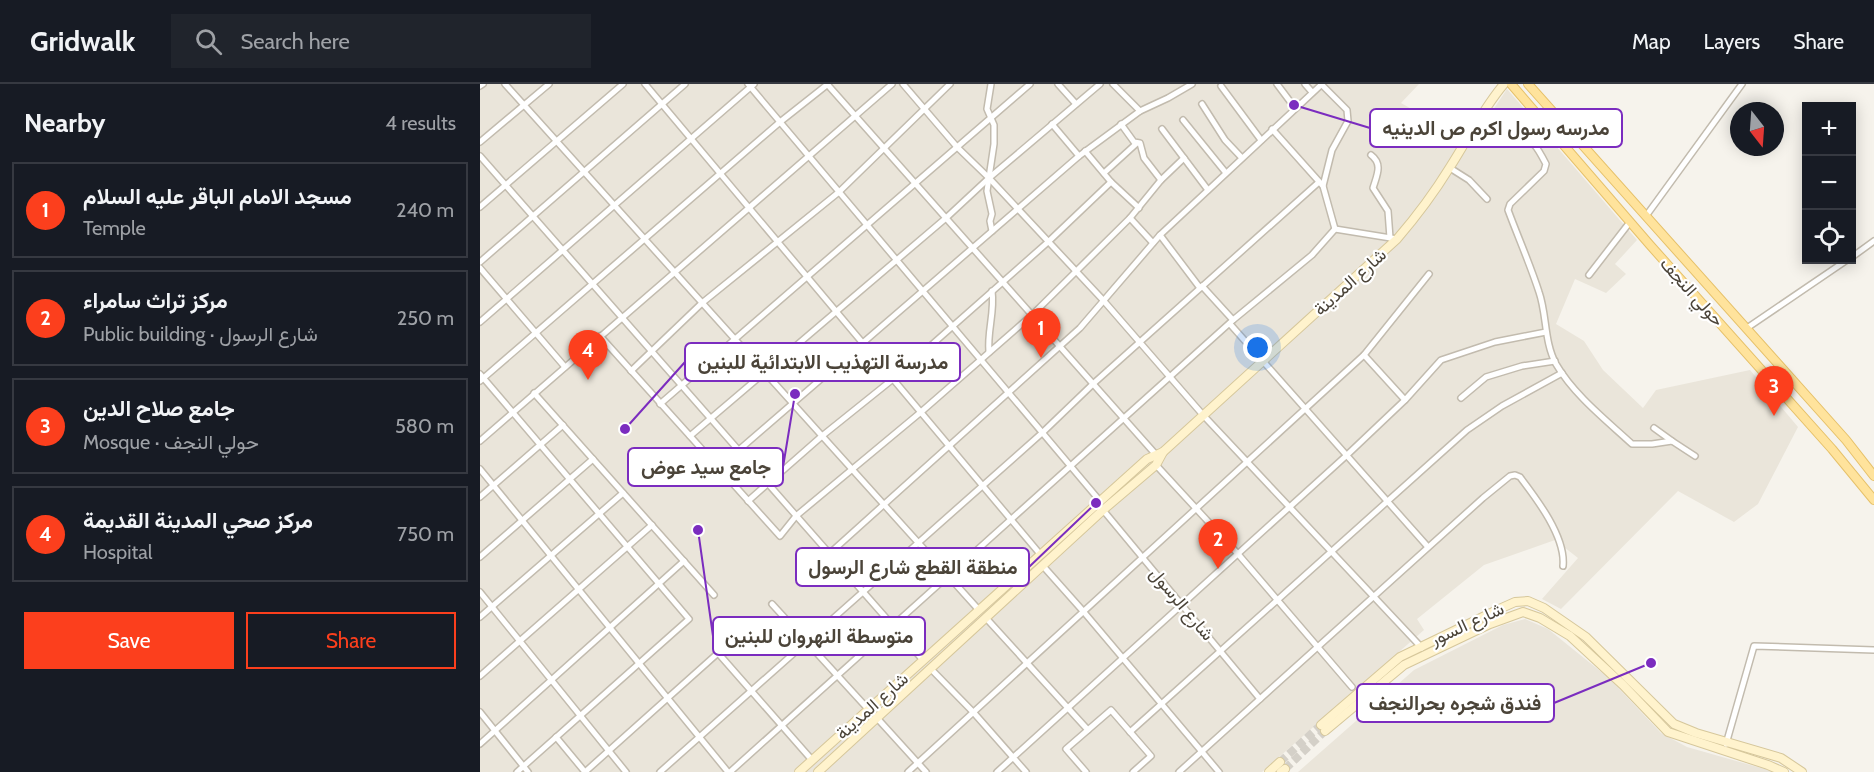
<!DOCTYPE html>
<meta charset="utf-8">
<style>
:root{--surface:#171b24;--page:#20242c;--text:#f1f3f6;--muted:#9ea1a6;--line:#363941;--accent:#fc3f1d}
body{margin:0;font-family:Cabin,Vazirmatn,sans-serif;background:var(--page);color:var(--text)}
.controls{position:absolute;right:18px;top:18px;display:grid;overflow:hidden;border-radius:0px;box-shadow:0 3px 15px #0003}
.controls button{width:54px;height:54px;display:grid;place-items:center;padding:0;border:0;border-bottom:2px solid var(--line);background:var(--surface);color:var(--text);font:30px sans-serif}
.compass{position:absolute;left:1250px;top:18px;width:54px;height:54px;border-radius:50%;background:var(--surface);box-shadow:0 3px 15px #0003;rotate:163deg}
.you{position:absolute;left:778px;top:264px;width:21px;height:21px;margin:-15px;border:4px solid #fff;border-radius:50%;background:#1a73e8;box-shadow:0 0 0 9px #1a73e833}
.badge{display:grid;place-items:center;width:39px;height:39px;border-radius:50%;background:var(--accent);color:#fff;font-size:20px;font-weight:700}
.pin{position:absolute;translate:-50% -50px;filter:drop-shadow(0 2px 3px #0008)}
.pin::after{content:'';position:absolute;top:32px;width:21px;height:18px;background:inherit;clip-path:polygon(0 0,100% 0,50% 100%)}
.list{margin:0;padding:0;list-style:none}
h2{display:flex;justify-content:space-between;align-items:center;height:78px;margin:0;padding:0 24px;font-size:26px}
h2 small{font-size:20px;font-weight:400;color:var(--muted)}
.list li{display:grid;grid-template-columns:39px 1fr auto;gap:18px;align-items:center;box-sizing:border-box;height:96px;margin:0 12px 12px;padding:0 12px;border:2px solid var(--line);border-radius:0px}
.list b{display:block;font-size:22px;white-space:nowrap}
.list p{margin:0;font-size:20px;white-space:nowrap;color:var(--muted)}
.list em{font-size:20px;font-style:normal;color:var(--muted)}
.actions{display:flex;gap:12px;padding:18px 24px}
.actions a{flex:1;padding:14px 0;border:2px solid var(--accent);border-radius:0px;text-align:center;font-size:21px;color:var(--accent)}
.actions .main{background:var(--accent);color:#fff}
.icon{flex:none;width:33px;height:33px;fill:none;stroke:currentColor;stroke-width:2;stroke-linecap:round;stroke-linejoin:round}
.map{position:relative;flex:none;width:1394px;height:688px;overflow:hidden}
header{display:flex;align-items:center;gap:36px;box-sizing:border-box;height:84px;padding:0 30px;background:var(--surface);border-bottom:2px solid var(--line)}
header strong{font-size:28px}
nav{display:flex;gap:33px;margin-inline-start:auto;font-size:21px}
.search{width:420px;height:54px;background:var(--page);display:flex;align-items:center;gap:15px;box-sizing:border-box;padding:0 21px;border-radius:0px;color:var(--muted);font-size:22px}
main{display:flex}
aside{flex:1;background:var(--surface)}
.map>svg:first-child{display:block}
.residential{fill:#eae5da}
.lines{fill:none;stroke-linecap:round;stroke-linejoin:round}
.secondary-tunnel{stroke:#d4d0c8;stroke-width:8;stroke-dasharray:8 4;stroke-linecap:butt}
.street-casing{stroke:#c2bbae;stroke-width:8}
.secondary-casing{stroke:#d6c79b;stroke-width:10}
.primary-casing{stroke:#e6c16a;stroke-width:10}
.street{stroke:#fff;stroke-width:5}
.secondary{stroke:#fff3cd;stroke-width:8}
.primary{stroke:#ffe39c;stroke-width:8}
.labels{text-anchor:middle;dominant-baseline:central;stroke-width:4.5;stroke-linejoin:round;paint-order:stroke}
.street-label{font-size:18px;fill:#4b4439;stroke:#fff}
.leader{fill:none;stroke:#7b2cbf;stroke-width:2}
.callout-dot{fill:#7b2cbf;stroke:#fff;stroke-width:2}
.callout{fill:#fff;stroke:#7b2cbf;stroke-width:2}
.callout-label{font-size:20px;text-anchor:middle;font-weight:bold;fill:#4b4439}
</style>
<header>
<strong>Gridwalk</strong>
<div class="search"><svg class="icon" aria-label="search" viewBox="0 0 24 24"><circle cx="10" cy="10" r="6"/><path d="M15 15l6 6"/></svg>Search here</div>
<nav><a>Map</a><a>Layers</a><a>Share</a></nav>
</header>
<main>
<aside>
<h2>Nearby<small>4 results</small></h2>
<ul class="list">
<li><span class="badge">1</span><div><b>مسجد الامام الباقر عليه السلام</b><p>Temple</p></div><em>240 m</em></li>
<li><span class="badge">2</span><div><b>مركز تراث سامراء</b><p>Public building · شارع الرسول</p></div><em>250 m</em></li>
<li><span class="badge">3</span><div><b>جامع صلاح الدين</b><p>Mosque · حولي النجف</p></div><em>580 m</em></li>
<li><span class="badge">4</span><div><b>مركز صحي المدينة القديمة</b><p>Hospital</p></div><em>750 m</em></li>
</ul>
<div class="actions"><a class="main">Save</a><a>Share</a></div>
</aside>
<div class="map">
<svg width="1394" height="688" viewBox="0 0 1394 688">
<rect width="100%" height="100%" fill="#f6f3ec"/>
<!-- residential -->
<g class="residential">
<path d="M0 0H939L921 19 991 59 1027 5 1157 156 1135 180 1146 190 1126 209 1095 195 1076 240 1104 257 1123 286 1163 324 1176 306 1270 286 1318 343 1278 420 1254 438 1198 407 1081 525 1062 515 1098 474 1075 456 1004 481 937 535 944 546 782 688H0Z"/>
<path d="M1045 535 1068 545 1130 595 1181 649 1207 663 1295 688H818L934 586 1023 541Z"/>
</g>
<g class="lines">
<!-- secondary-tunnel -->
<g class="secondary-tunnel">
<path d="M800 678 841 641"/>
<path d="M805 685 845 647"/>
</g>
<defs>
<g id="street">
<path d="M25 0 498 525"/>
<path d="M165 0 560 470"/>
<path d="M268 0 620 417"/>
<path d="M347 0 678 373"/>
<path d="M423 0 477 63 509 94 623 216 723 331 942 564"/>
<path d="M511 0 507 25 514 41V60L507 107 512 130 510 137 512 147"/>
<path d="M578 0 596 20"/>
<path d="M633 0 660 27"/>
<path d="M797 0 815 24"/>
<path d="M825 0 832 8"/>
<path d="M841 0 867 26 868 37 852 66 843 102"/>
<path d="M0 2 3 0"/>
<path d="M741 2 781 56"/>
<path d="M722 20 745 56 762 74"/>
<path d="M703 36 746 89"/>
<path d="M998 36C1007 41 1016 46 1025 50 1052 61 1050 49 1066 80L1064 87 1030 120 1028 126C1038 153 1050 180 1059 208 1067 231 1064 258 1076 280 1094 311 1126 336 1152 360H1172L1192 357 1215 372"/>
<path d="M572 40 599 72"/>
<path d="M641 40 654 58 660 59 664 74 681 96"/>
<path d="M682 45 728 106"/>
<path d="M792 45 843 102 855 145"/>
<path d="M0 58 69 0"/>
<path d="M605 67 631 98 659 124"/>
<path d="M891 71C903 80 897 91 893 104L908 127 910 154"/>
<path d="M0 72 443 576"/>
<path d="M970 84 989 96 1007 115"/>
<path d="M624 89 657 59"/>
<path d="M0 123 143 0"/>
<path d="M1166 132 1262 0"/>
<path d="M650 134 673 159"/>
<path d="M680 151 720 204"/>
<path d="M1372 173 1394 157"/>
<path d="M0 178 205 0"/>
<path d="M0 184 85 283"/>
<path d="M1109 191 1150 138"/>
<path d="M722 202 753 236"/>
<path d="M0 238 274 0"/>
<path d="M750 240 948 463"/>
<path d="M1267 244 1367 176"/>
<path d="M120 252 300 452 316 432 441 328 552 231 650 134 681 96 704 74"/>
<path d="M509 268C507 247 515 228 512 207"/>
<path d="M884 271 925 316"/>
<path d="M151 287 222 219 359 108 470 0"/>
<path d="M0 290 209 535 37 688"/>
<path d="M0 297 300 38 348 0"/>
<path d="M54 309 234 511"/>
<path d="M981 314 1006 293 1042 282 1075 277"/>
<path d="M180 320 550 0"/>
<path d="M1174 344 1192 357"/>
<path d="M210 352 466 134 509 94 620 0"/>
<path d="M0 357 412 0"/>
<path d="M676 381 758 470 872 603"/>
<path d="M238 384 599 72 660 27 688 14 712 0"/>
<path d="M0 385 248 688"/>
<path d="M0 413 83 341"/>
<path d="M268 417 342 352 413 295 568 158 631 98"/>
<path d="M623 426 780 615"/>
<path d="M0 473 113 375"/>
<path d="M563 482 603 527 739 688"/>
<path d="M330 487 600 244 680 151 842 0"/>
<path d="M0 508 146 688"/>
<path d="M292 520 388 625"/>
<path d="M0 533 143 409"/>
<path d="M506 534 608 646"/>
<path d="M451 585 494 629 546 688"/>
<path d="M0 592 172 441"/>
<path d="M0 628 48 688"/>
<path d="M397 634 446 688"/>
<path d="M650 648 987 346 1022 322 1082 289"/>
<path d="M76 653 105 688"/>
<path d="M0 660 204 477"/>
<path d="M1246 660 1274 562 1394 566"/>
<path d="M105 688 238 569 332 676"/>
<path d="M180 688 562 349 614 299 839 98"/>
<path d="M250 688 753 236 832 171 855 145 917 155"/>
<path d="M428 688 884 271 949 190"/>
<path d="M517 688 867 371 925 316 961 276 1015 258 1066 248"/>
<path d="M606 688 586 665 631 626 671 672 653 688"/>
<path d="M699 688 1003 414 1030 392 1035 391 1040 393C1056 414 1086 453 1083 482"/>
</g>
<g id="secondary">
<path d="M841 641 920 573 1017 526 1035 518 1048 517 1064 524 1106 553 1194 640 1216 649 1301 674 1322 688"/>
<path d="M845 647 924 581 1010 540 1043 528 1060 534 1090 552 1143 601 1188 648 1288 681 1304 688"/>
<path d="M319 688 667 375 683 368 917 155C936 133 954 109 970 83 988 55 1002 26 1024 0"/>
<path d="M338 688 623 426 676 381 683 368"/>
<path d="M789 688 800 678"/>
<path d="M801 688 805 685"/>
</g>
<g id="primary">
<path d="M1031 0 1170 161 1352 365 1394 416"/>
<path d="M1048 0 1366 356 1394 392"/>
</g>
</defs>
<!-- street casing -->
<use href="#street" class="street-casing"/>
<!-- secondary casing -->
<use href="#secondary" class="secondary-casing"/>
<!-- primary casing -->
<use href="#primary" class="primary-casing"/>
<!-- street -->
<use href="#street" class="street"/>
<!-- secondary -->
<use href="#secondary" class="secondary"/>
<!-- primary -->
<use href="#primary" class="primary"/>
</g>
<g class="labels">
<!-- street labels -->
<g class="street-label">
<text transform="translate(870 198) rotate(-42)">شارع المدينة</text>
<text transform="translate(1212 208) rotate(48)">حولي النجف</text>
<text transform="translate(702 520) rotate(50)">شارع الرسول</text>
<text transform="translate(987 540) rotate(-25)">شارع السور</text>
<text transform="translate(392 622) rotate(-42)">شارع المدينة</text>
</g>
</g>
<!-- callouts -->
<path class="leader" d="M814 21L890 44M145 345L205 278M315 310L303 383M616 419L549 483M218 446L233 552M1171 579L1074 619"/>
<g class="callout-dot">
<circle cx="814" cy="21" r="6"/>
<circle cx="145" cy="345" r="6"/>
<circle cx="315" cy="310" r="6"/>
<circle cx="616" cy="419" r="6"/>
<circle cx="218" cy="446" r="6"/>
<circle cx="1171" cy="579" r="6"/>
</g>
<g class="callout">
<rect x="890" y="25" width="252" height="38" rx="6"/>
<rect x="205" y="259" width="275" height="38" rx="6"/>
<rect x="148" y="364" width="155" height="38" rx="6"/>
<rect x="316" y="464" width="233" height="38" rx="6"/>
<rect x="233" y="533" width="212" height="38" rx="6"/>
<rect x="877" y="600" width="197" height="38" rx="6"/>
</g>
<g class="callout-label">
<text x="1016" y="51">مدرسه رسول اکرم ص الدینیه</text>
<text x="343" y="285">مدرسة التهذيب الابتدائية للبنين</text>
<text x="226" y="390">جامع سيد عوض</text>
<text x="433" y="490">منطقة القطع شارع الرسول</text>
<text x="339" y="559">متوسطة النهروان للبنين</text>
<text x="975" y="626">فندق شجره بحرالنجف</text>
</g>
</svg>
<div class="controls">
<button>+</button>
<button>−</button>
<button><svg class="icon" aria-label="locate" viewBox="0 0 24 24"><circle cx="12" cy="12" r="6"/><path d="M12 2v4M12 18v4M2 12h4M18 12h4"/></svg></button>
</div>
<svg class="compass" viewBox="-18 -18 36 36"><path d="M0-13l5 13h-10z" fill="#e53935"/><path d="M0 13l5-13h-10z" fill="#9ea1a6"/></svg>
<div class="you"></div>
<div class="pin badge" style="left:561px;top:274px">1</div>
<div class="pin badge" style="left:738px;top:485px">2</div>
<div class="pin badge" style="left:1294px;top:332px">3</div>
<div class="pin badge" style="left:108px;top:296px">4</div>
</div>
</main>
